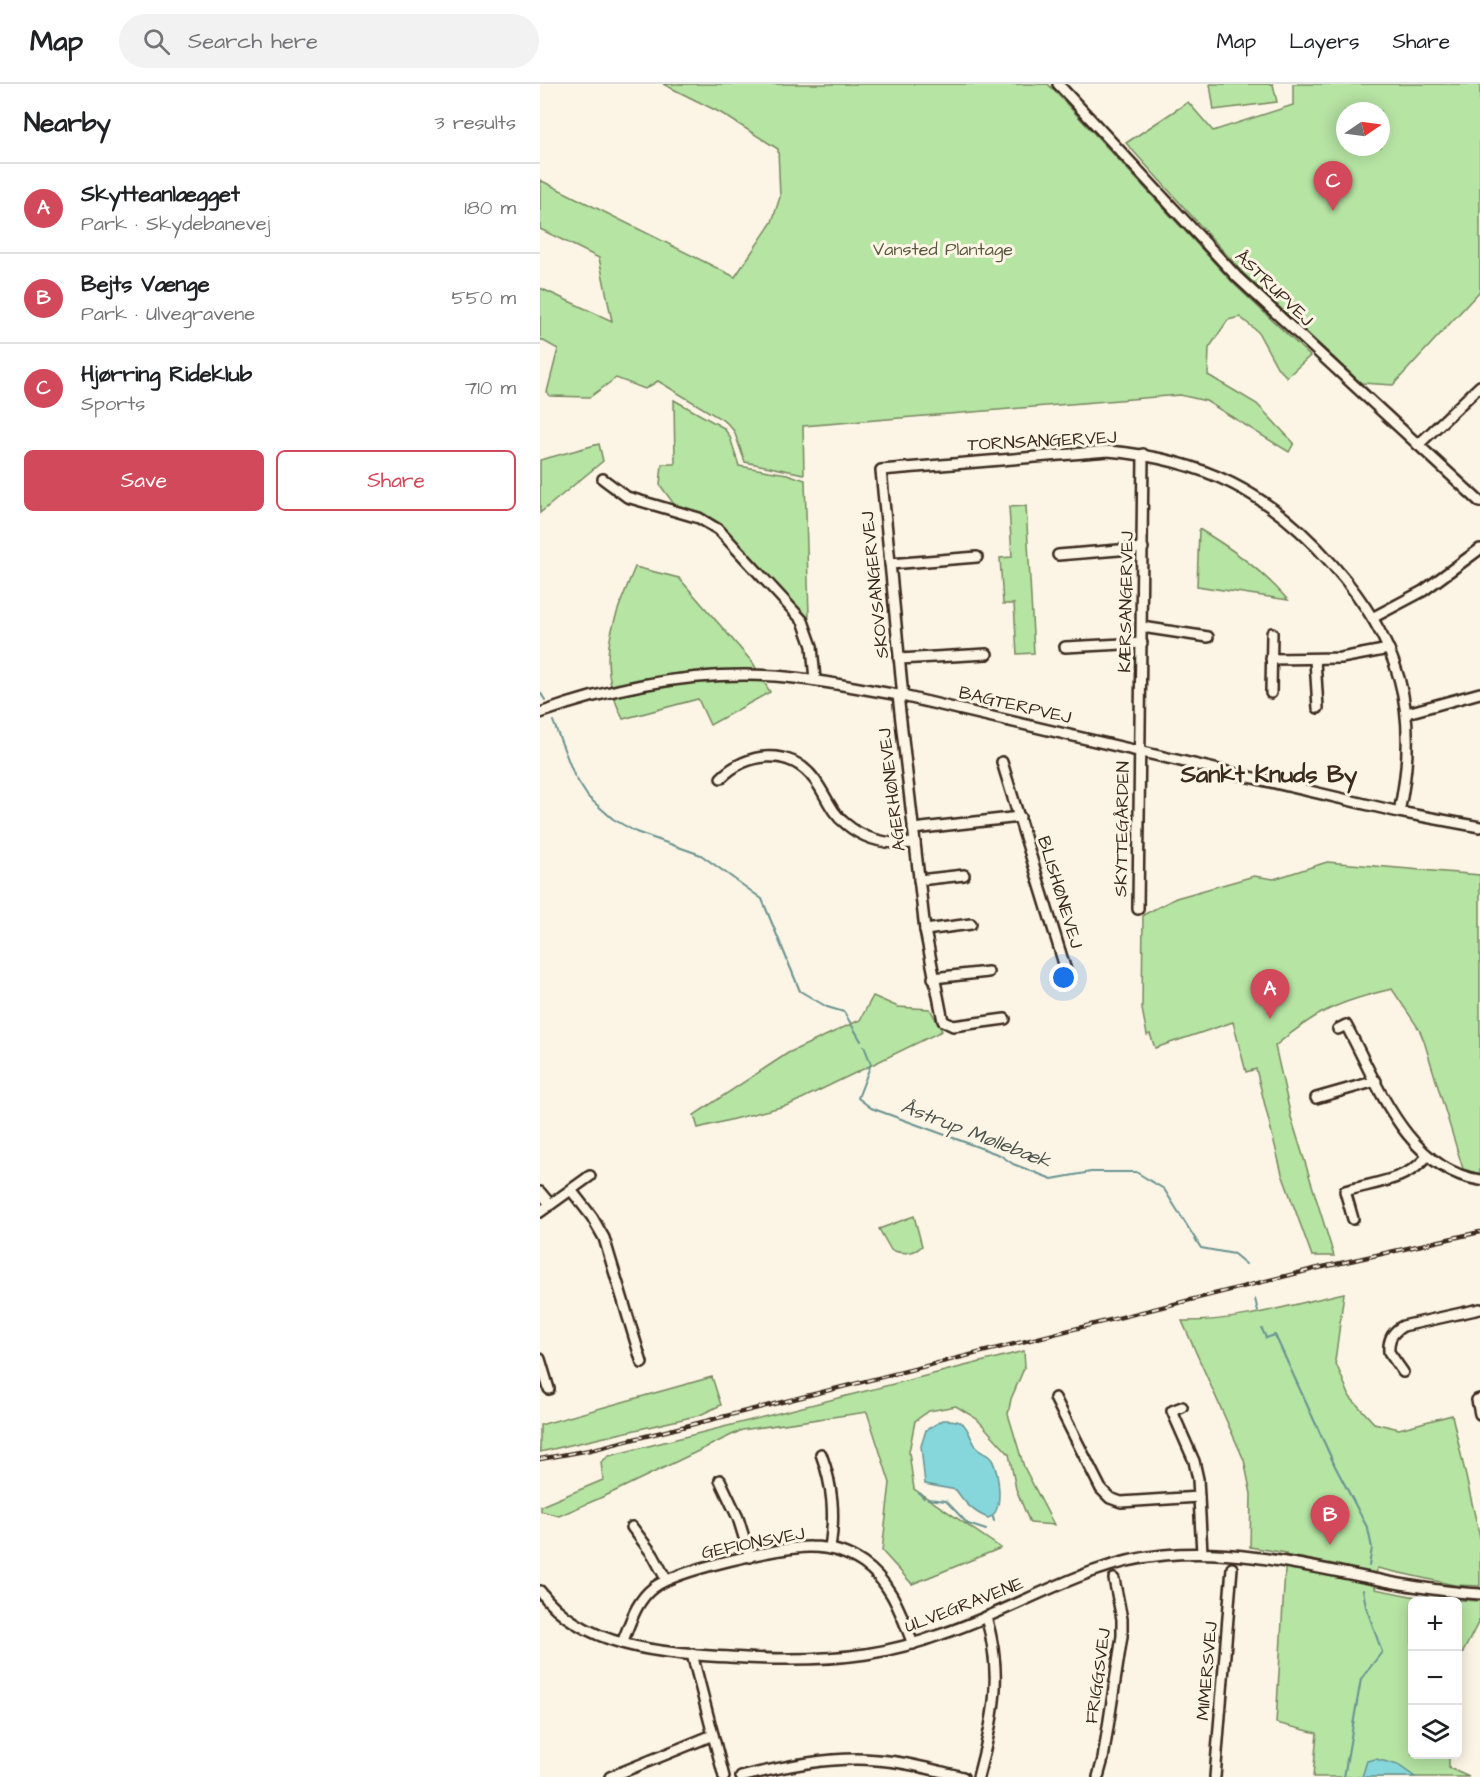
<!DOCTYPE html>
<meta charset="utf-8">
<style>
:root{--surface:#fff;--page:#f2f2f2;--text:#202124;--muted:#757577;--line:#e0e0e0;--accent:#d1495b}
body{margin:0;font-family:"Architects Daughter",sans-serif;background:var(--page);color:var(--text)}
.controls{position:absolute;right:18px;bottom:18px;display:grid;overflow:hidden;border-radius:9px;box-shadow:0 3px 15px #0003}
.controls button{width:54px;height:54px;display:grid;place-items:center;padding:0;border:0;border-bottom:2px solid var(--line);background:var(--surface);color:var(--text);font:30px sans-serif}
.compass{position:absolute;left:796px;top:18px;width:54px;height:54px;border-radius:50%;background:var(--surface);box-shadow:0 3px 15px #0003;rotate:77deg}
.you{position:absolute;left:524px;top:894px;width:21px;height:21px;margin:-15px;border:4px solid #fff;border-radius:50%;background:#1a73e8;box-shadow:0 0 0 9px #1a73e833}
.badge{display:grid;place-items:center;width:39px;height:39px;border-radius:50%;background:var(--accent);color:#fff;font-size:20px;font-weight:700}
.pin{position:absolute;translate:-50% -50px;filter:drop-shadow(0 2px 3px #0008)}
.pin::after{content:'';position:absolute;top:32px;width:21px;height:18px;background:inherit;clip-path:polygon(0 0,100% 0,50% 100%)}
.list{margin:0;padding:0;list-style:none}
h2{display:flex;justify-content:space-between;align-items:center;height:78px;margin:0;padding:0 24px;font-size:26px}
h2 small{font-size:20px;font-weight:400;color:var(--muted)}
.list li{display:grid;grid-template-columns:39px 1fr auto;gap:18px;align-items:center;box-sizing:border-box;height:90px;padding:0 24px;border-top:2px solid var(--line)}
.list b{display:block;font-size:22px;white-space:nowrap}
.list p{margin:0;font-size:20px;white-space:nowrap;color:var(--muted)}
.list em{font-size:20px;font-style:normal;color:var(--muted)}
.actions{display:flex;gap:12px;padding:18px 24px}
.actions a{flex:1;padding:14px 0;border:2px solid var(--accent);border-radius:9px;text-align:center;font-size:21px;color:var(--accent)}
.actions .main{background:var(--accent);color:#fff}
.icon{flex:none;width:33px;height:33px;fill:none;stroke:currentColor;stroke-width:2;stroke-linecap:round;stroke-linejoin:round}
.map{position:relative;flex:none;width:940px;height:1693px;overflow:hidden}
header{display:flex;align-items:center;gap:36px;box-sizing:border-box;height:84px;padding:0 30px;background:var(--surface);border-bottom:2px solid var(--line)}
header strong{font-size:28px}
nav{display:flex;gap:33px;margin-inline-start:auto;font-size:21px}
.search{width:420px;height:54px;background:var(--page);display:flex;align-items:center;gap:15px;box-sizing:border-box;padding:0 21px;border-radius:33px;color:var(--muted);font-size:22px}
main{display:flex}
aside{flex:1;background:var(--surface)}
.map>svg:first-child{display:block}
.green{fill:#b5e4a3;stroke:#788760;stroke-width:1.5;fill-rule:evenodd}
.water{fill:#86d7dc;stroke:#689290;stroke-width:1.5}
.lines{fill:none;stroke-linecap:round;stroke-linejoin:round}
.stream{stroke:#689290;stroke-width:2}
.minor-casing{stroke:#3b2a1e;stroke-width:14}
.minor{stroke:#fcf5e5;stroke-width:9}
.rail-casing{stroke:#3b2a1e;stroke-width:4.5}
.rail{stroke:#fcf5e5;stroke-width:2;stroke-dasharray:7;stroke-linecap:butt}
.labels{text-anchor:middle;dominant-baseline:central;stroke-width:6;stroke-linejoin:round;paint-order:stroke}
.park-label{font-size:18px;fill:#5a583f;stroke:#fcf5e5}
.street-label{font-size:18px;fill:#3b2a1e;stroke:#fcf5e5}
.water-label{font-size:20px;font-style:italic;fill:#4e554e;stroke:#fcf5e5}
.district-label{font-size:24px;font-weight:bold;fill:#3b2a1e;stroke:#fcf5e5}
</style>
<header>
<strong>Map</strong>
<div class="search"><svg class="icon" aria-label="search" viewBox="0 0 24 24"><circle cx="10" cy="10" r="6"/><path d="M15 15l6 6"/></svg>Search here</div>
<nav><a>Map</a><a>Layers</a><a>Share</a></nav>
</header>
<main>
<aside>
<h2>Nearby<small>3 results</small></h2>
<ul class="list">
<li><span class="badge">A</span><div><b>Skytteanlægget</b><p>Park · Skydebanevej</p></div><em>180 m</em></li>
<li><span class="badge">B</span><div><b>Bejts Vænge</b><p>Park · Ulvegravene</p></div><em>550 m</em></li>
<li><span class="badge">C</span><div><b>Hjørring Rideklub</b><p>Sports</p></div><em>710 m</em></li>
</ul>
<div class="actions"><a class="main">Save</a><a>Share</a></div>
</aside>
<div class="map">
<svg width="940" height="1693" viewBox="0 0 940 1693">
<rect width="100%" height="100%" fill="#fcf5e5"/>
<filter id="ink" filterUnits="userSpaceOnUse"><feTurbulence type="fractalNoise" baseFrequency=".0167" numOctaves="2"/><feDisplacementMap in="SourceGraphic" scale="12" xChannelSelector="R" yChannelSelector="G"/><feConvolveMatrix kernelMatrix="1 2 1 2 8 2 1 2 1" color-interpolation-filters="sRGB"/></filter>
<g filter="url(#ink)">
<!-- green -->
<g class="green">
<path d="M123 0H508L695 201 770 272 747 293 737 283 718 248 700 233 688 236 669 264 668 291 717 320 754 359 749 368 666 317 640 311 263 342 264 390 205 378 194 347 186 338 118 297 105 305 76 294 50 313 10 312 7 308 18 265 0 255V204L72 237 59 174 0 145V96L195 193 232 138 240 113 238 65 181 29Z"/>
<path d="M670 0H733L737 18 674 26Z"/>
<path d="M753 0H940V207L853 301 821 299 704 190 586 59 648 18 673 47 753 21ZM805 27H841V63H805Z"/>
<path d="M134 316 184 344 190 353 199 382 247 390 265 396 269 532 265 535 183 445 136 423 120 401 122 380H135Z"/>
<path d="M59 360 63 377 0 429V376Z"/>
<path d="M486 422 494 569 477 570 474 520H463L460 474 472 473 469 423Z"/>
<path d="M659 445C693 465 722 486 748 516L657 502Z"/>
<path d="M95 483 139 494 213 579 230 608 170 641 158 615 83 635C54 576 72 539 95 483Z"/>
<path d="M787 778 940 791V1090L923 1085 884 957 879 945 852 905C800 917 775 928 735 962L751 1033 794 1172H772L742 1090 716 985 706 988 693 938 615 964 610 950 607 951 602 925 603 831 636 814 714 792 734 795Z"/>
<path d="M333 912 358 923 390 925 402 947 249 1021 158 1044 154 1031 248 969 320 936Z"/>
<path d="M374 1132 382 1162C373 1171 362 1170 351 1166L339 1145Z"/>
<path d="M804 1209 795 1277 810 1313 834 1339 859 1345 912 1331 940 1454V1502L914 1501 837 1484 835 1505 881 1514 940 1517V1535L918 1578V1518H872V1670L909 1671V1684L929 1693H773L777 1649 736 1639 746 1469 710 1463 711 1410 704 1376 642 1237C698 1238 750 1221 804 1209Z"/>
<path d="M484 1267 485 1282 471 1315 468 1330 484 1383 514 1441 490 1439 476 1405 469 1370 437 1335 416 1322 389 1327 375 1337 369 1368 374 1405 461 1464 372 1500 342 1467 350 1399 327 1328 202 1346 67 1411 19 1432 1 1427V1422L63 1396 61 1378 69 1372Z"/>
<path d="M172 1293 181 1321 160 1331 0 1368V1341Z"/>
</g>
<!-- water -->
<g class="water">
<path d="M403 1336C432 1335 424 1347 438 1365 442 1370 449 1370 452 1376 459 1388 465 1429 448 1434 433 1428 425 1419 416 1406L385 1400 381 1362 386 1346Z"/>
<path d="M836 1675 858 1681 875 1693H822L827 1677Z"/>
</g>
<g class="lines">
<!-- stream -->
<g class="stream">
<path d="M0 608 5 616"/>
<path d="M13 637 34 691 48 713 73 735 96 748 161 771 222 815 260 907 287 923 304 928 321 957"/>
<path d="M324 962 331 980 318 1014 331 1024 460 1071 473 1080 512 1095 551 1088H596L624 1105 661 1164 694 1170 706 1180"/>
<path d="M715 1215 718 1227"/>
<path d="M722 1245 726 1254 735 1251 795 1382 828 1445 832 1464 829 1482"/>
<path d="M379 1409 384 1414"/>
<path d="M388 1415 406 1417 428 1440 446 1446"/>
<path d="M453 1433 454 1437"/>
<path d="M804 1693 821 1595 842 1568 826 1523 823 1506"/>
</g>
<defs>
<g id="minor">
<path d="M518 0 697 193 940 418"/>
<path d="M878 361 940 302"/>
<path d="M63 395 87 413 159 434 179 446 263 537 272 562 275 596"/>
<path d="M518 471 603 464"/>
<path d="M350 480 437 473"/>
<path d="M834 533 883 507 940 465"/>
<path d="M602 543 668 553"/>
<path d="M525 563 602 559"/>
<path d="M359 575 447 570"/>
<path d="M731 575 801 574 849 565"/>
<path d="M775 576 778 624"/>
<path d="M731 609 732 549"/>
<path d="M358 611 385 846 403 937 413 942 465 935"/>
<path d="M363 613 341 386 568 367C663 375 729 408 792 480 860 557 881 627 859 728"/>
<path d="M0 629C76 602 154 587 235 592 277 595 317 604 358 611L859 728 940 743"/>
<path d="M867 629 940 609"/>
<path d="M462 678 528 893"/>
<path d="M181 694C207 668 250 663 274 695 286 710 290 728 306 740 326 757 350 761 375 759"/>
<path d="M373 745 480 733"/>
<path d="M379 796 424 791"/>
<path d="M598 825 603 370"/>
<path d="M385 846 431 840"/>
<path d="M393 894 448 888"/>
<path d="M798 945 806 941C837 998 866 1085 940 1096"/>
<path d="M776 1014 836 997"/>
<path d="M31 1106 52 1133 64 1154 102 1279"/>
<path d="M0 1108 10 1120"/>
<path d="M0 1128 50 1092"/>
<path d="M813 1135 805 1107C832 1099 870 1096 887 1072"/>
<path d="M0 1275 9 1305"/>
<path d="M863 1288 849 1268C848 1256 852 1248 863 1242L940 1225"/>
<path d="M515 1314 561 1405 570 1414 581 1418 659 1413"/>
<path d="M940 1315 937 1316 940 1330"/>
<path d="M642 1323 632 1327 654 1377 658 1395 662 1469"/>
<path d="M281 1370C293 1402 295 1431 290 1465"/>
<path d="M180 1396 198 1434 210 1473"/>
<path d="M92 1443 113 1471 126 1495"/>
<path d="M0 1507C44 1565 123 1569 189 1573 235 1576 280 1577 326 1570 352 1566 378 1559 402 1550 477 1526 544 1478 624 1471 730 1461 834 1504 940 1510"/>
<path d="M82 1559C90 1540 96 1517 113 1504 134 1487 242 1462 271 1463 290 1463 308 1469 323 1479 351 1498 361 1530 373 1560"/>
<path d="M152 1570 184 1693"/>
<path d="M70 1693 173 1651"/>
<path d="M201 1693C245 1682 292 1672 337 1676 366 1678 394 1686 423 1693"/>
<path d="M438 1693C453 1635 464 1593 446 1533"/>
<path d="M558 1693 563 1675 582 1552V1535L574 1495"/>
<path d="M675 1693 692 1484"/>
</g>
</defs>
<!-- minor casing -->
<use href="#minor" class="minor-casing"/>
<!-- minor -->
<use href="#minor" class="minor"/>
<defs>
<path id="rail" d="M0 1375 50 1366 774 1185 940 1148"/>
</defs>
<!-- rail casing -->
<use href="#rail" class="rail-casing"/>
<!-- rail -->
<use href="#rail" class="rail"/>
</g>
</g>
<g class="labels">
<!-- park labels -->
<g class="park-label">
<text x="403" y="165">Vansted Plantage</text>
</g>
<!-- street labels -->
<g class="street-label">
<text transform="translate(734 204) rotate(44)">ÅSTRUPVEJ</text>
<text transform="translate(502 357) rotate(-3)">TORNSANGERVEJ</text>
<text transform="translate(335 501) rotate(-96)">SKOVSANGERVEJ</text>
<text transform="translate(586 518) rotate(-89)">KÆRSANGERVEJ</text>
<text transform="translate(475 621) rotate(13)">BAGTERPVEJ</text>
<text transform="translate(352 706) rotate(-97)">AGERHØNEVEJ</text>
<text transform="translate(582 745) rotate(-89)">SKYTTEGÅRDEN</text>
<text transform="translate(520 808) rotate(73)">BLISHØNEVEJ</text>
<text transform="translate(213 1459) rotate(-11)">GEFIONSVEJ</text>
<text transform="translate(424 1521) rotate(-21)">ULVEGRAVENE</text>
<text transform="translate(667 1587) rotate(-85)">MIMERSVEJ</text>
<text transform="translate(558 1592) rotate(-82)">FRIGGSVEJ</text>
</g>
<!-- water labels -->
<g class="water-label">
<text transform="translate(436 1050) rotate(21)">Åstrup Møllebæk</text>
</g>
<!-- district labels -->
<g class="district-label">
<text x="729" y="691">Sankt Knuds By</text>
</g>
</g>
</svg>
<div class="controls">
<button>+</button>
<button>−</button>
<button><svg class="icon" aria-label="layers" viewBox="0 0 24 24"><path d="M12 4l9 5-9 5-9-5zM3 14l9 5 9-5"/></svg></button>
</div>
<svg class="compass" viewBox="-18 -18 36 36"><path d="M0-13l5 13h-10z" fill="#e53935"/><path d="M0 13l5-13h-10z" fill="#757577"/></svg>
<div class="you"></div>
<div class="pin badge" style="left:730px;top:935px">A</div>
<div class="pin badge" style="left:790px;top:1461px">B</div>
<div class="pin badge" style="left:793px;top:127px">C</div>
</div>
</main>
